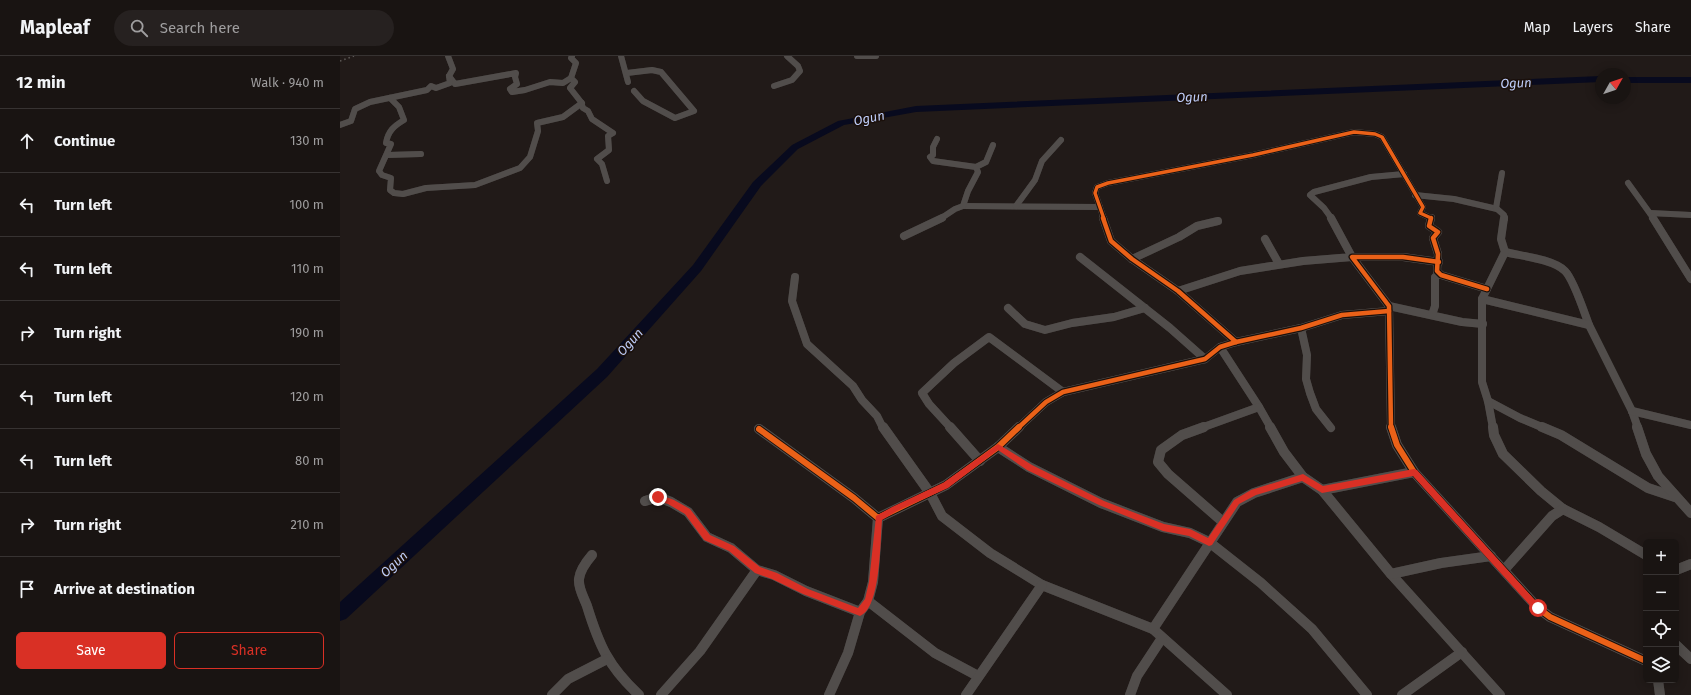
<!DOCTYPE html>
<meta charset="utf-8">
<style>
:root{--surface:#191412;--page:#262120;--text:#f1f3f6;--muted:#9f9e9f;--line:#373332;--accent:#d93025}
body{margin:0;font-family:"Fira Sans",sans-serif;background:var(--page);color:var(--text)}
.controls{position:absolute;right:12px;bottom:12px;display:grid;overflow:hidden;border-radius:6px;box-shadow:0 2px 10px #0003}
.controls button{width:36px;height:36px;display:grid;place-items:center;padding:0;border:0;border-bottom:1px solid var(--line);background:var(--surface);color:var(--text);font:20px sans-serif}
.compass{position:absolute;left:1255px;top:12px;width:36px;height:36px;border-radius:50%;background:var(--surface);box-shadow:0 2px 10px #0003;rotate:50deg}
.stop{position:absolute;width:12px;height:12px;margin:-9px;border:3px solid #d93025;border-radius:50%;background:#fff}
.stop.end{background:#d93025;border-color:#fff;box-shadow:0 1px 4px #0008}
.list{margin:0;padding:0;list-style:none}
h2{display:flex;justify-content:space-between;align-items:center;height:52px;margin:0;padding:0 16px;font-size:17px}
h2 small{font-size:13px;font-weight:400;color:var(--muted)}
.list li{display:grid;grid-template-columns:26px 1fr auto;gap:12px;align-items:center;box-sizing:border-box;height:64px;padding:0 16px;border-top:1px solid var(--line)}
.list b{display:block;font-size:15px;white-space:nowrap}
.list em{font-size:13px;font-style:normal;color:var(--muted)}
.actions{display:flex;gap:8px;padding:12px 16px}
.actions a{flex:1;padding:9px 0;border:1px solid var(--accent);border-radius:6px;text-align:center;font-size:14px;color:var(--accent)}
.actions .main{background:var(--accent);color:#fff}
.icon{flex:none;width:22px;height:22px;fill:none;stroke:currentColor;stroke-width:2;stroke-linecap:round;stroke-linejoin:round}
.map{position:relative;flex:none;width:1351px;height:639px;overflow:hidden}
header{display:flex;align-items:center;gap:24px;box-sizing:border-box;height:56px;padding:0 20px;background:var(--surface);border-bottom:1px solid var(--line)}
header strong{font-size:19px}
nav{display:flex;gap:22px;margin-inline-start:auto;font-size:14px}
.search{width:280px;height:36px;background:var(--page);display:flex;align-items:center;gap:10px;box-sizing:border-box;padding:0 14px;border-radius:22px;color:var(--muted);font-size:15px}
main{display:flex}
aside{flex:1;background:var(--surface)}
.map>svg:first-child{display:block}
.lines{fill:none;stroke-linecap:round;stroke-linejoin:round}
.river{fill:#080a1e;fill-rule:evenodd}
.street-far2-casing{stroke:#393432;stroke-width:6}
.street-far1-casing{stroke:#393432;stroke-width:8}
.street-casing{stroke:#393432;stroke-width:10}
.street-far2{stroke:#514d4b;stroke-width:6}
.street-far1{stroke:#514d4b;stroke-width:8}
.street{stroke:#514d4b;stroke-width:10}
.rail{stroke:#5d5957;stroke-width:1.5;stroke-dasharray:1.5 3;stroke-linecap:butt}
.cycleway-far2-casing{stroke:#1b100b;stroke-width:5.5}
.cycleway-far1-casing{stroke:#1b100b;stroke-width:7}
.cycleway-casing{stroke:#1b100b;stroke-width:8}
.cycleway-far2{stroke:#ea6118;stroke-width:3.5}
.cycleway-far1{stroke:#ea6118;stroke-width:4.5}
.cycleway{stroke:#ea6118;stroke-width:6}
.route{fill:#d93025}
.labels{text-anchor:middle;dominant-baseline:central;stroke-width:3;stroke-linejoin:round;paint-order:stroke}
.water-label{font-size:13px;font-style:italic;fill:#becdf9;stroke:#1b100b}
</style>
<header>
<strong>Mapleaf</strong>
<div class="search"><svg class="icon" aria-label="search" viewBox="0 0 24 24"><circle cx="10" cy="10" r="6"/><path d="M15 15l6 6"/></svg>Search here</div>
<nav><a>Map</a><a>Layers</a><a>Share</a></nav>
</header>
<main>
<aside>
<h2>12 min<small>Walk · 940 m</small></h2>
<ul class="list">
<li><svg class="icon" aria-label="ahead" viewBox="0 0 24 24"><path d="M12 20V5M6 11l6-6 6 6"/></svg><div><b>Continue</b></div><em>130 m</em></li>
<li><svg class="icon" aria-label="left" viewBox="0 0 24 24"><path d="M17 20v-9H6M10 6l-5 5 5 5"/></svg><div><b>Turn left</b></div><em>100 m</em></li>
<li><svg class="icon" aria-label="left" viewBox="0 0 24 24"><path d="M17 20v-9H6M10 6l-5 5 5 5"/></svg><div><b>Turn left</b></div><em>110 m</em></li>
<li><svg class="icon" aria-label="right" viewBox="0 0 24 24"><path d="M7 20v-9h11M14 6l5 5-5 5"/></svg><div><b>Turn right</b></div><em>190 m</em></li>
<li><svg class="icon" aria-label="left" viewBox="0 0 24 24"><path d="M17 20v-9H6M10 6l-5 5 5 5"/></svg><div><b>Turn left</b></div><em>120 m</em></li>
<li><svg class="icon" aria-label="left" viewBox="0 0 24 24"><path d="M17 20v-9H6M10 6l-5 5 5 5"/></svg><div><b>Turn left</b></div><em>80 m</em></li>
<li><svg class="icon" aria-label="right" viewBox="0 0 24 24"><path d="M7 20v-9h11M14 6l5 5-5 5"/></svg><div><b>Turn right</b></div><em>210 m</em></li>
<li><svg class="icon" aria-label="arrive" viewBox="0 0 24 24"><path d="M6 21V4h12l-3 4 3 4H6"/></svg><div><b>Arrive at destination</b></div></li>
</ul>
<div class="actions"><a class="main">Save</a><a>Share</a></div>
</aside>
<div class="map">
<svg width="1351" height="639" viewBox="0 0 1351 639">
<rect width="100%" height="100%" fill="#211a18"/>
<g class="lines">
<!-- river -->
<g class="river">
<path d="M1261 20V26L576 56 504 69 458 93 421 130 361 215 267 321 6 563 0 565V546L257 313 353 209 413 126 452 89 498 65 576 50Z"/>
<rect x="1285" y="21" width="66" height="6"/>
</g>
<defs>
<g id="street-far2">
<path d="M232 0 231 2 236 7 231 22 235 26 230 32 241 46 243 52 248 55 252 63 273 77 268 80 269 94 257 103 262 108 267 125"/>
<path d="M281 0 288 26"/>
<path d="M517 0H536"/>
<path d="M287 17 312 14 321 16 354 55 335 62 303 45 294 35"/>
<path d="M109 20 115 28 176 17 175 21 177 28 170 33 172 36 185 34 210 26 223 27 231 22"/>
<path d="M434 30 452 24 460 15 458 10 447 0"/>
<path d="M50 42 59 51 64 64C54 70 48 75 46 87L51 88 39 115 42 119 51 122 50 134 54 137 63 138 86 132 135 129 180 112 190 101 198 75 197 67 223 61 242 47"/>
<path d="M0 69 11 65 15 53 30 46 87 34 91 30 96 32 110 27 109 20 113 13 108 0"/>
<path d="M597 83 593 91V99L590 101 593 105 636 111"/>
<path d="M47 99 81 98"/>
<path d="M1288 127 1314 163"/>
<path d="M1075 139 1114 143 1157 153 1156 152"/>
<path d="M623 150 760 151"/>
<path d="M676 150 695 124 702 105 721 84"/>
<path d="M1156 152 1164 159 1165 163"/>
<path d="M1156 152 1162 117"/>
<path d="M1310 157 1351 159"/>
<path d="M600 163 615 153 623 150 628 135 638 116 636 111 646 106 653 89"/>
<path d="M764 163 755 137 757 131 768 127 913 99 1014 76 1035 78 1042 81 1083 151 1080 157 1091 162V163"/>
<path d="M992 163 984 152 970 139 974 136 1031 121 1064 118"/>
</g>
<g id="street-far1">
<path d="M763 162 771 185 792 203 838 235 896 286"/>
<path d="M1091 162 1089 170 1098 176 1093 182 1098 198 1097 215 1101 219 1147 233"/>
<path d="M1313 162 1351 223"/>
<path d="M564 180 602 162"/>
<path d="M925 183 939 208"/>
<path d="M1165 196C1181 200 1213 203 1225 215 1234 224 1244 256 1249 269"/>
<path d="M740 201 830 272 865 303"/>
<path d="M792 203 839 181 857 170 878 165"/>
<path d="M455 221 452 245 467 288 513 330 522 344 537 360 543 372"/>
<path d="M838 235 900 215 963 205 1012 201 991 162"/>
<path d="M1142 243 1249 269 1292 355 1298 372"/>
<path d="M1049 250 1122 266 1143 268"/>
<path d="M668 252 685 268 705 274 732 267 774 261 805 252"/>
<path d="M1092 259 1095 250V221L1098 219 1097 215"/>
<path d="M961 272 967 299 966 323 970 337 976 353 991 372"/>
<path d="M880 291 919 351 931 372"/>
<path d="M1148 345 1180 362 1204 372"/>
<path d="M1292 355 1351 369"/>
<path d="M611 372 589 348 582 337 614 307 649 281 723 336"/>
<path d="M678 372 706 346 723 336 865 303 880 291 896 286 961 272 1002 259 1049 255"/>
<path d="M861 372 919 351"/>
<path d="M1051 372 1049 250 1012 201H1063L1099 206"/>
<path d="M1153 372 1148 345 1142 326V243L1165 196 1161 183 1164 162"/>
</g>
<g id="street">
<path d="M543 371 590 437 602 460 650 497 702 529 813 573 887 639"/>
<path d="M610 371 640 405"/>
<path d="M864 371 842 379 821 394 818 406 828 418 883 466"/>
<path d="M930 371 944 396 963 421 982 434 1051 518 1160 639"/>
<path d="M1051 371 1057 389 1074 416 1198 552 1210 561 1306 605"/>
<path d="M1153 371 1154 379 1163 398 1201 435 1223 453 1259 471 1306 499"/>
<path d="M1202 371 1221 379 1308 432 1335 441"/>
<path d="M1297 371 1306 398 1318 420 1351 457"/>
<path d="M419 373 514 442 538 462 606 429 658 391 679 371"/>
<path d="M658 391 689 411 761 447 823 471 850 477 869 486 921 527 972 573 1027 639"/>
<path d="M982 434 1074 416"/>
<path d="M305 445 318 441 331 446 348 456 367 481 391 492 417 514 434 519 466 535 520 556"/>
<path d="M252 499C246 506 240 514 239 523 238 532 244 542 247 550 259 589 268 610 299 639"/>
<path d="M1164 514 1212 460 1223 453"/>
<path d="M1336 514 1351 508"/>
<path d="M1051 518 1101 507 1151 500"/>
<path d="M528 545 595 597 638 620"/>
<path d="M813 573 897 446 914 437 963 421"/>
<path d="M1336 589 1351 603"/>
<path d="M1318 624 1320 639"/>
<path d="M212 639 228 623 267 603"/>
<path d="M321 639 360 595 417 514"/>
<path d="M489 639 508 597 520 556 528 545 533 526 538 462"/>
<path d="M626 639 702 529"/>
<path d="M790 639 797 620 822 582"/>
<path d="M1062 639 1122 596"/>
</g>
</defs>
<!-- street-far2 casing -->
<use href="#street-far2" class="street-far2-casing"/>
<!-- street-far1 casing -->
<use href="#street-far1" class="street-far1-casing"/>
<!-- street casing -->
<use href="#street" class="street-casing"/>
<!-- street-far2 -->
<use href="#street-far2" class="street-far2"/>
<!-- street-far1 -->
<use href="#street-far1" class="street-far1"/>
<!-- street -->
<use href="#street" class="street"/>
<!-- rail -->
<path class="rail" d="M0 5 14 0"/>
<defs>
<path id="cycleway-far2" d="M764 163 755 137 757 131 768 127 913 99 1014 76 1035 78 1042 81 1083 151 1080 157 1091 162V163"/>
<g id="cycleway-far1">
<path d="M763 162 771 185 792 203 838 235 896 286"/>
<path d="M1091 162 1089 170 1098 176 1093 182 1098 198 1097 215 1101 219 1147 233"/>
<path d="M678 372 706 346 723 336 865 303 880 291 896 286 961 272 1002 259 1049 255"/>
<path d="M1051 372 1049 250 1012 201H1063L1099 206"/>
</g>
<g id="cycleway">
<path d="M1051 371 1057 389 1074 416 1198 552 1210 561 1306 605"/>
<path d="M419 373 514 442 538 462 606 429 658 391 679 371"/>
</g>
</defs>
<!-- cycleway-far2 casing -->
<use href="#cycleway-far2" class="cycleway-far2-casing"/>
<!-- cycleway-far1 casing -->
<use href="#cycleway-far1" class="cycleway-far1-casing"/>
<!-- cycleway casing -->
<use href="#cycleway" class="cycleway-casing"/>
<!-- cycleway-far2 -->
<use href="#cycleway-far2" class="cycleway-far2"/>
<!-- cycleway-far1 -->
<use href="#cycleway-far1" class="cycleway-far1"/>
<!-- cycleway -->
<use href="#cycleway" class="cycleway"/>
</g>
<!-- route -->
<path class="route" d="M658 388 692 409 764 445 824 468 850 473 868 482 894 444 911 434 963 418 983 430 1074 413 1077 414 1202 552 1198 556 1195 555 1073 420 982 437 962 425 916 439 899 448 872 489 869 490 849 480 823 475 759 449 687 414 658 394 608 432 557 455 542 464C540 485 541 552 520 560L463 538 432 523 415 517 389 495 364 484 345 458 328 448 315 444 314 441 318 438 334 444 350 453 370 479 394 490 420 511 437 517 468 533 518 552 525 543 529 526 536 460 552 451 603 427Z"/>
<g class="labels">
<!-- water labels -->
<g class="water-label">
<text transform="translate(1176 27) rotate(-2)">Ogun</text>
<text transform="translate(852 41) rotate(-2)">Ogun</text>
<text transform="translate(529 62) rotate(-11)">Ogun</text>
<text transform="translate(290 286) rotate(-48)">Ogun</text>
<text transform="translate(54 508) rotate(-43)">Ogun</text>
</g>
</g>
</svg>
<div class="controls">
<button>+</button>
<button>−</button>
<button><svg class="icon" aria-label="locate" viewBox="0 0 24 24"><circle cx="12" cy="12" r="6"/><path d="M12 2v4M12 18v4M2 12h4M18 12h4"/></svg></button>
<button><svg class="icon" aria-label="layers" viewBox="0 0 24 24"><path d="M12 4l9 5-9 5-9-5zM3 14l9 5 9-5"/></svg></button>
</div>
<svg class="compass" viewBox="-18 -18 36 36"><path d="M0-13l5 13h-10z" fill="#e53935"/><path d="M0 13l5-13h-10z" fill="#9f9e9f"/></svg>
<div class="stop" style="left:1198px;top:552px"></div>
<div class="stop end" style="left:318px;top:441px"></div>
</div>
</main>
